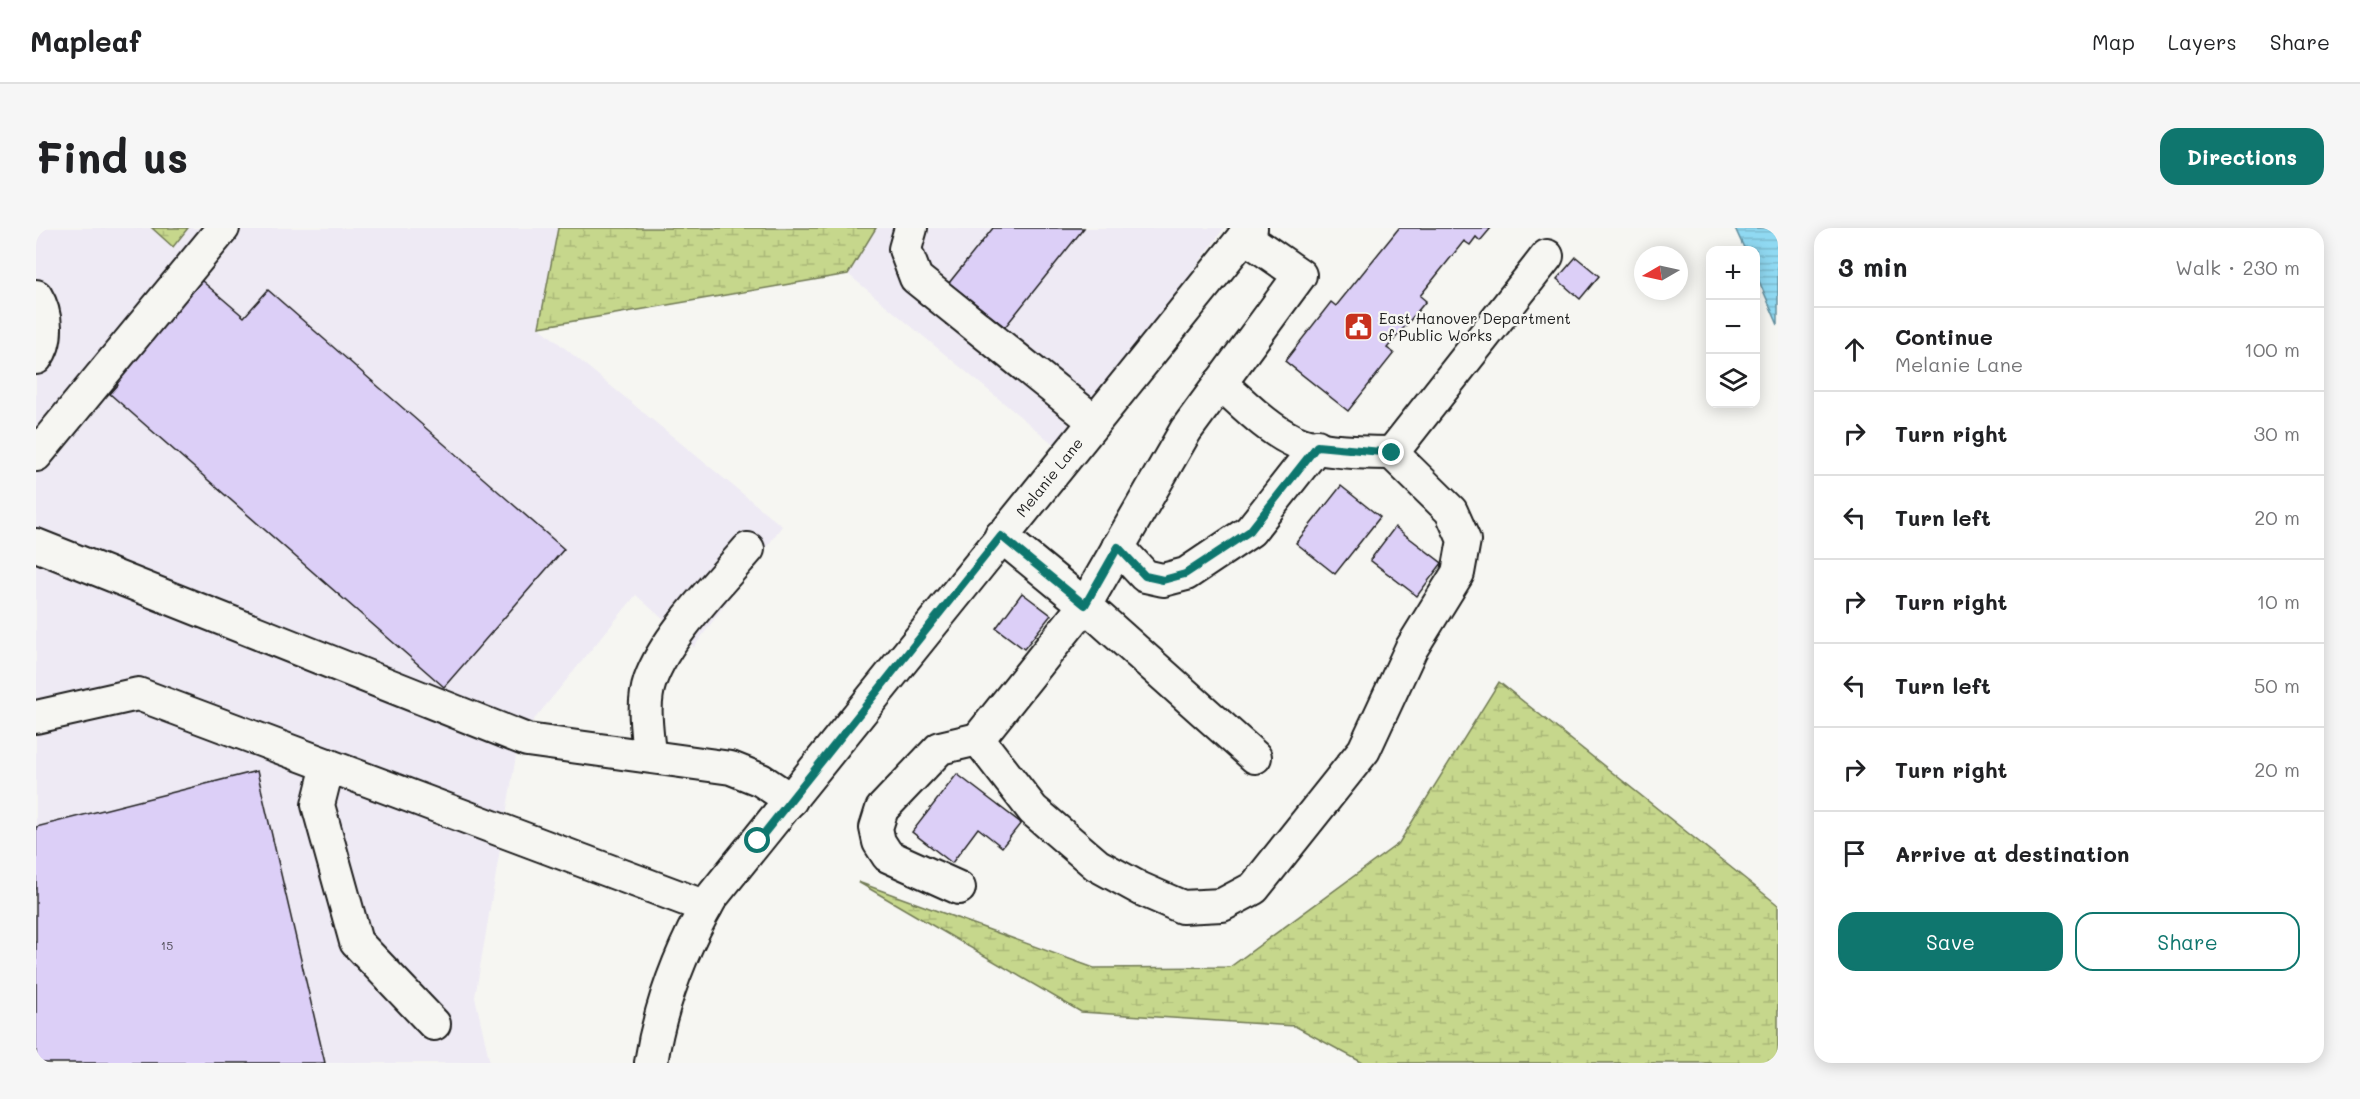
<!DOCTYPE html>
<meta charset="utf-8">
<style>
:root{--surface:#fff;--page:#f6f6f6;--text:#202124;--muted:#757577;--line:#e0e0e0;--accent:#0f766e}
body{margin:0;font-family:Mali,sans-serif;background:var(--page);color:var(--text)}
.controls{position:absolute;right:18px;top:18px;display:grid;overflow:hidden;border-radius:12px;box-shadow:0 3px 15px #0003}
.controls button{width:54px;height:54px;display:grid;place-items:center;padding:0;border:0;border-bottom:2px solid var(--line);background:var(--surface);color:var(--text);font:30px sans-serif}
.compass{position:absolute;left:1598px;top:18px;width:54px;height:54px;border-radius:50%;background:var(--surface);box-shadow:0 3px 15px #0003;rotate:261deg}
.stop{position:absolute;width:18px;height:18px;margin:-14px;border:4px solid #0f766e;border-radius:50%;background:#fff}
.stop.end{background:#0f766e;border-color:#fff;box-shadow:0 2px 6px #0008}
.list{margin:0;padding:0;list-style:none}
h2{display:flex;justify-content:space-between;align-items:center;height:78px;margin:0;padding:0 24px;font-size:26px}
h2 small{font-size:20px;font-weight:400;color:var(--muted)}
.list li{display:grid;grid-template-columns:39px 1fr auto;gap:18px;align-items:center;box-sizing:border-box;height:84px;padding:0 24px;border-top:2px solid var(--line)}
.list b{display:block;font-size:22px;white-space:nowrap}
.list p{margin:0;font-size:20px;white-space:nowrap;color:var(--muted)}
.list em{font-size:20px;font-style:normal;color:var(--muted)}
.actions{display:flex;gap:12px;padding:18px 24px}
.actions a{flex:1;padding:14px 0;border:2px solid var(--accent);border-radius:18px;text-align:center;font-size:21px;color:var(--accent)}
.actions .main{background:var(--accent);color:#fff}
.icon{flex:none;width:33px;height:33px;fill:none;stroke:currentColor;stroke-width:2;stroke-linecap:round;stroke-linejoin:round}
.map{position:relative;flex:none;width:1742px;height:835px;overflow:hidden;border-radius:18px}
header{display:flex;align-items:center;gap:36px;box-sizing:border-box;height:84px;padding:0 30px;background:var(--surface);border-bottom:2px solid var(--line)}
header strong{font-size:28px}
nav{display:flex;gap:33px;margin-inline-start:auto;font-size:21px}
.intro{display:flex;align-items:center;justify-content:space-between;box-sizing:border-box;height:144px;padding:0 36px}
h1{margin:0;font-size:42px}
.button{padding:15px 27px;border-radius:18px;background:var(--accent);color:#fff;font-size:21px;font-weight:700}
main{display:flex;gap:36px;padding:0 36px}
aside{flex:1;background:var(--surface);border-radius:18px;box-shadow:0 3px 15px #0003}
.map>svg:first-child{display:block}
.built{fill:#eeeaf4}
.wetland{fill:url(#wetland-marsh);stroke:#717a54;stroke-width:1.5}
.water{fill:url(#water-rules);stroke:#628d9c;stroke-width:1.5}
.building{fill:#dccff7;stroke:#1c1c1c;stroke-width:1.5}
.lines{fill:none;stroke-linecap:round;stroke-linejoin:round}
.minor-casing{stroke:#1c1c1c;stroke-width:36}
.minor{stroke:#f6f6f2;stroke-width:32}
.route{stroke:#0f766e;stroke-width:8}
.labels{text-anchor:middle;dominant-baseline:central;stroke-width:4.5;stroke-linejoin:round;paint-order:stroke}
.number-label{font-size:12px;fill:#4c4953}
.poi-label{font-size:15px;fill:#1c1c1c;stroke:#f6f6f2;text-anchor:start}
.street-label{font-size:15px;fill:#1c1c1c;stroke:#f6f6f2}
</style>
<header>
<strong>Mapleaf</strong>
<nav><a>Map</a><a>Layers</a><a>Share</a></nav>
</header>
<div class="intro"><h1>Find us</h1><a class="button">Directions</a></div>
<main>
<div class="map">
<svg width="1742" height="835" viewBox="0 0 1742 835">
<defs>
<pattern id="wetland-marsh" width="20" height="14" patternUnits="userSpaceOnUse" patternTransform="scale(1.5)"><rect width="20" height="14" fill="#c6d78c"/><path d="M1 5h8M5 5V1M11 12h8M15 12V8" fill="none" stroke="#aab878"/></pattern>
<pattern id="water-rules" width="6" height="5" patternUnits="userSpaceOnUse" patternTransform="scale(1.5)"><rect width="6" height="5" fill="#90d9f2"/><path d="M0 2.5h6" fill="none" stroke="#7cbacf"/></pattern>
</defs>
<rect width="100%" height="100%" fill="#f6f6f2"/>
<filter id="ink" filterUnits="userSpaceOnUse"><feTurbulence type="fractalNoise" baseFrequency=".0167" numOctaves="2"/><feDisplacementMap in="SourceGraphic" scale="12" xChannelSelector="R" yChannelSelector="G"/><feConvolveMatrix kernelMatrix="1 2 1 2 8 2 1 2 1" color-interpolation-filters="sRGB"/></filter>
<g filter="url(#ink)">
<!-- built -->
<g class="built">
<path d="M0 0H116L137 19 152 0H522L503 99 746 298 658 419 600 367 483 510 439 769 454 835H0Z"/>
<path d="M840 0H1188L1027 224 812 46Z"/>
</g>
<!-- wetland -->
<g class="wetland">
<path d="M116 0H152L137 19Z"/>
<path d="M522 0H840L812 46 503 99Z"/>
<path d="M1463 454 1742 677V835H1327L1259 798 1045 784 822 654 1058 740 1194 739 1363 615Z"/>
</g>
<!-- water -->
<path class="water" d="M1699 0H1742V97L1720 46V22H1709Z"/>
<!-- building -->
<g class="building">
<path d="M957 0H1048L969 99 913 55Z"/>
<path d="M1363 0H1455L1444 13 1440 9 1434 17 1428 13 1384 68 1390 73 1351 120 1358 125 1312 183 1249 133 1295 74 1300 78Z"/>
<path d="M1540 29 1563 48 1544 71 1521 51Z"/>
<path d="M159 47 208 89 232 62 528 321 408 459 74 166 82 157 72 147Z"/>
<path d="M1305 258 1344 289 1299 346 1260 315Z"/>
<path d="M1359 299 1406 335 1381 368 1334 332Z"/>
<path d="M986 365 1015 387 988 421 960 400Z"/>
<path d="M221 543 289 835H0V599Z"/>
<path d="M921 546 985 595 966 619 942 600 916 635 876 604Z"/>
</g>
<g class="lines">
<defs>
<g id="minor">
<path d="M875 0 869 21 880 50 1058 193"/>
<path d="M1208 8 1264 47 1150 202 1049 377 942 511 997 582 1061 637 1105 661 1146 679 1186 677 1218 660 1328 522 1375 421 1422 345 1428 312 1415 283 1356 225"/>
<path d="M0 68C11 86 13 113 0 130"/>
<path d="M1184 155C1207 175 1230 200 1258 213 1279 224 1331 225 1356 225L1511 28"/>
<path d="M0 227 187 0"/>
<path d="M965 308 1049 377 1219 529"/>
<path d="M0 317 491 512 695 540 725 552 755 572"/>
<path d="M1082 319 1109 348 1127 352 1150 346 1214 303 1281 218"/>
<path d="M0 489 102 466 670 679"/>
<path d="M613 526C611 503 606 476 614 453 629 409 681 357 712 321"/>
<path d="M292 537 282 577 320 714 398 796"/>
<path d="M923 660 852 628 843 614 840 600 846 581 904 520 942 511"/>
<path d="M615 835C624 776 645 722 675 670L1215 0"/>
</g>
</defs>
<!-- minor casing -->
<use href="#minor" class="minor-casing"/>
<!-- minor -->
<use href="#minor" class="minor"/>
</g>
</g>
<g class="lines" filter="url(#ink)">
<!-- route -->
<path class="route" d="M722 613 965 308 1049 377 1082 319 1109 348 1127 352 1149 346 1214 303 1281 218 1356 225"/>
</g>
<!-- icons -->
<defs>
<symbol id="civic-square" viewBox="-11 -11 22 22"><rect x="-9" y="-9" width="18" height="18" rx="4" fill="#c8321e" stroke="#f6f6f2"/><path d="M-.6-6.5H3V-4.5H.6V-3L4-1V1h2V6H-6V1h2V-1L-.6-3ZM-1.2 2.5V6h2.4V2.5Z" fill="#fff"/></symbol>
</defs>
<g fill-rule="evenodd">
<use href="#civic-square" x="1306" y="82" width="33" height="33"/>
</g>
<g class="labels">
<!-- number labels -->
<g class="number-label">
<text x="131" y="717">15</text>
</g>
<!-- poi labels -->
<g class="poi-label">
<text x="1343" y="90">East Hanover Department<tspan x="1343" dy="17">of Public Works</tspan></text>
</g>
<!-- street labels -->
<g class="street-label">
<text transform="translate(1013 249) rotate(-51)">Melanie Lane</text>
</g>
</g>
</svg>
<div class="controls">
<button>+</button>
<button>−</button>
<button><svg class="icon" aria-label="layers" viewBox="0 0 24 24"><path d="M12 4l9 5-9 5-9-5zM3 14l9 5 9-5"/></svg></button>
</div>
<svg class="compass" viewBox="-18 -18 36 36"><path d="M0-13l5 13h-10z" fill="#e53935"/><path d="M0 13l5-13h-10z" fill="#757577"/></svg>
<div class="stop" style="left:722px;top:613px"></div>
<div class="stop end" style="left:1356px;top:225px"></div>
</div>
<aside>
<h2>3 min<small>Walk · 230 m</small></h2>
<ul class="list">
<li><svg class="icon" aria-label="ahead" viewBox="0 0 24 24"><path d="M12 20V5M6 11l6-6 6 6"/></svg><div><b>Continue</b><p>Melanie Lane</p></div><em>100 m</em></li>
<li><svg class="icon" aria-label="right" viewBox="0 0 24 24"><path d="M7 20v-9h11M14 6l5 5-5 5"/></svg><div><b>Turn right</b></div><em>30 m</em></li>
<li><svg class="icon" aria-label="left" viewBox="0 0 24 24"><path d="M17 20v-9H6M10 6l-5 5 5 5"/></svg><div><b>Turn left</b></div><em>20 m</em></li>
<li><svg class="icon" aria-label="right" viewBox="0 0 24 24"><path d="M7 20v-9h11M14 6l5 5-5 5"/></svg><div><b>Turn right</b></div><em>10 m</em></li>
<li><svg class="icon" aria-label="left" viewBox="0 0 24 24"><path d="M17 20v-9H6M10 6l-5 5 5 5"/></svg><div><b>Turn left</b></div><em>50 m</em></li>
<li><svg class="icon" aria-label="right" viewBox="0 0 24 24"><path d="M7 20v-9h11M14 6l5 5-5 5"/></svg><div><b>Turn right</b></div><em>20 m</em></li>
<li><svg class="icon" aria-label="arrive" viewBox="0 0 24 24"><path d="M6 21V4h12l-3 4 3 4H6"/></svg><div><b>Arrive at destination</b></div></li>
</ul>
<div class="actions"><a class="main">Save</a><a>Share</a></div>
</aside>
</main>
